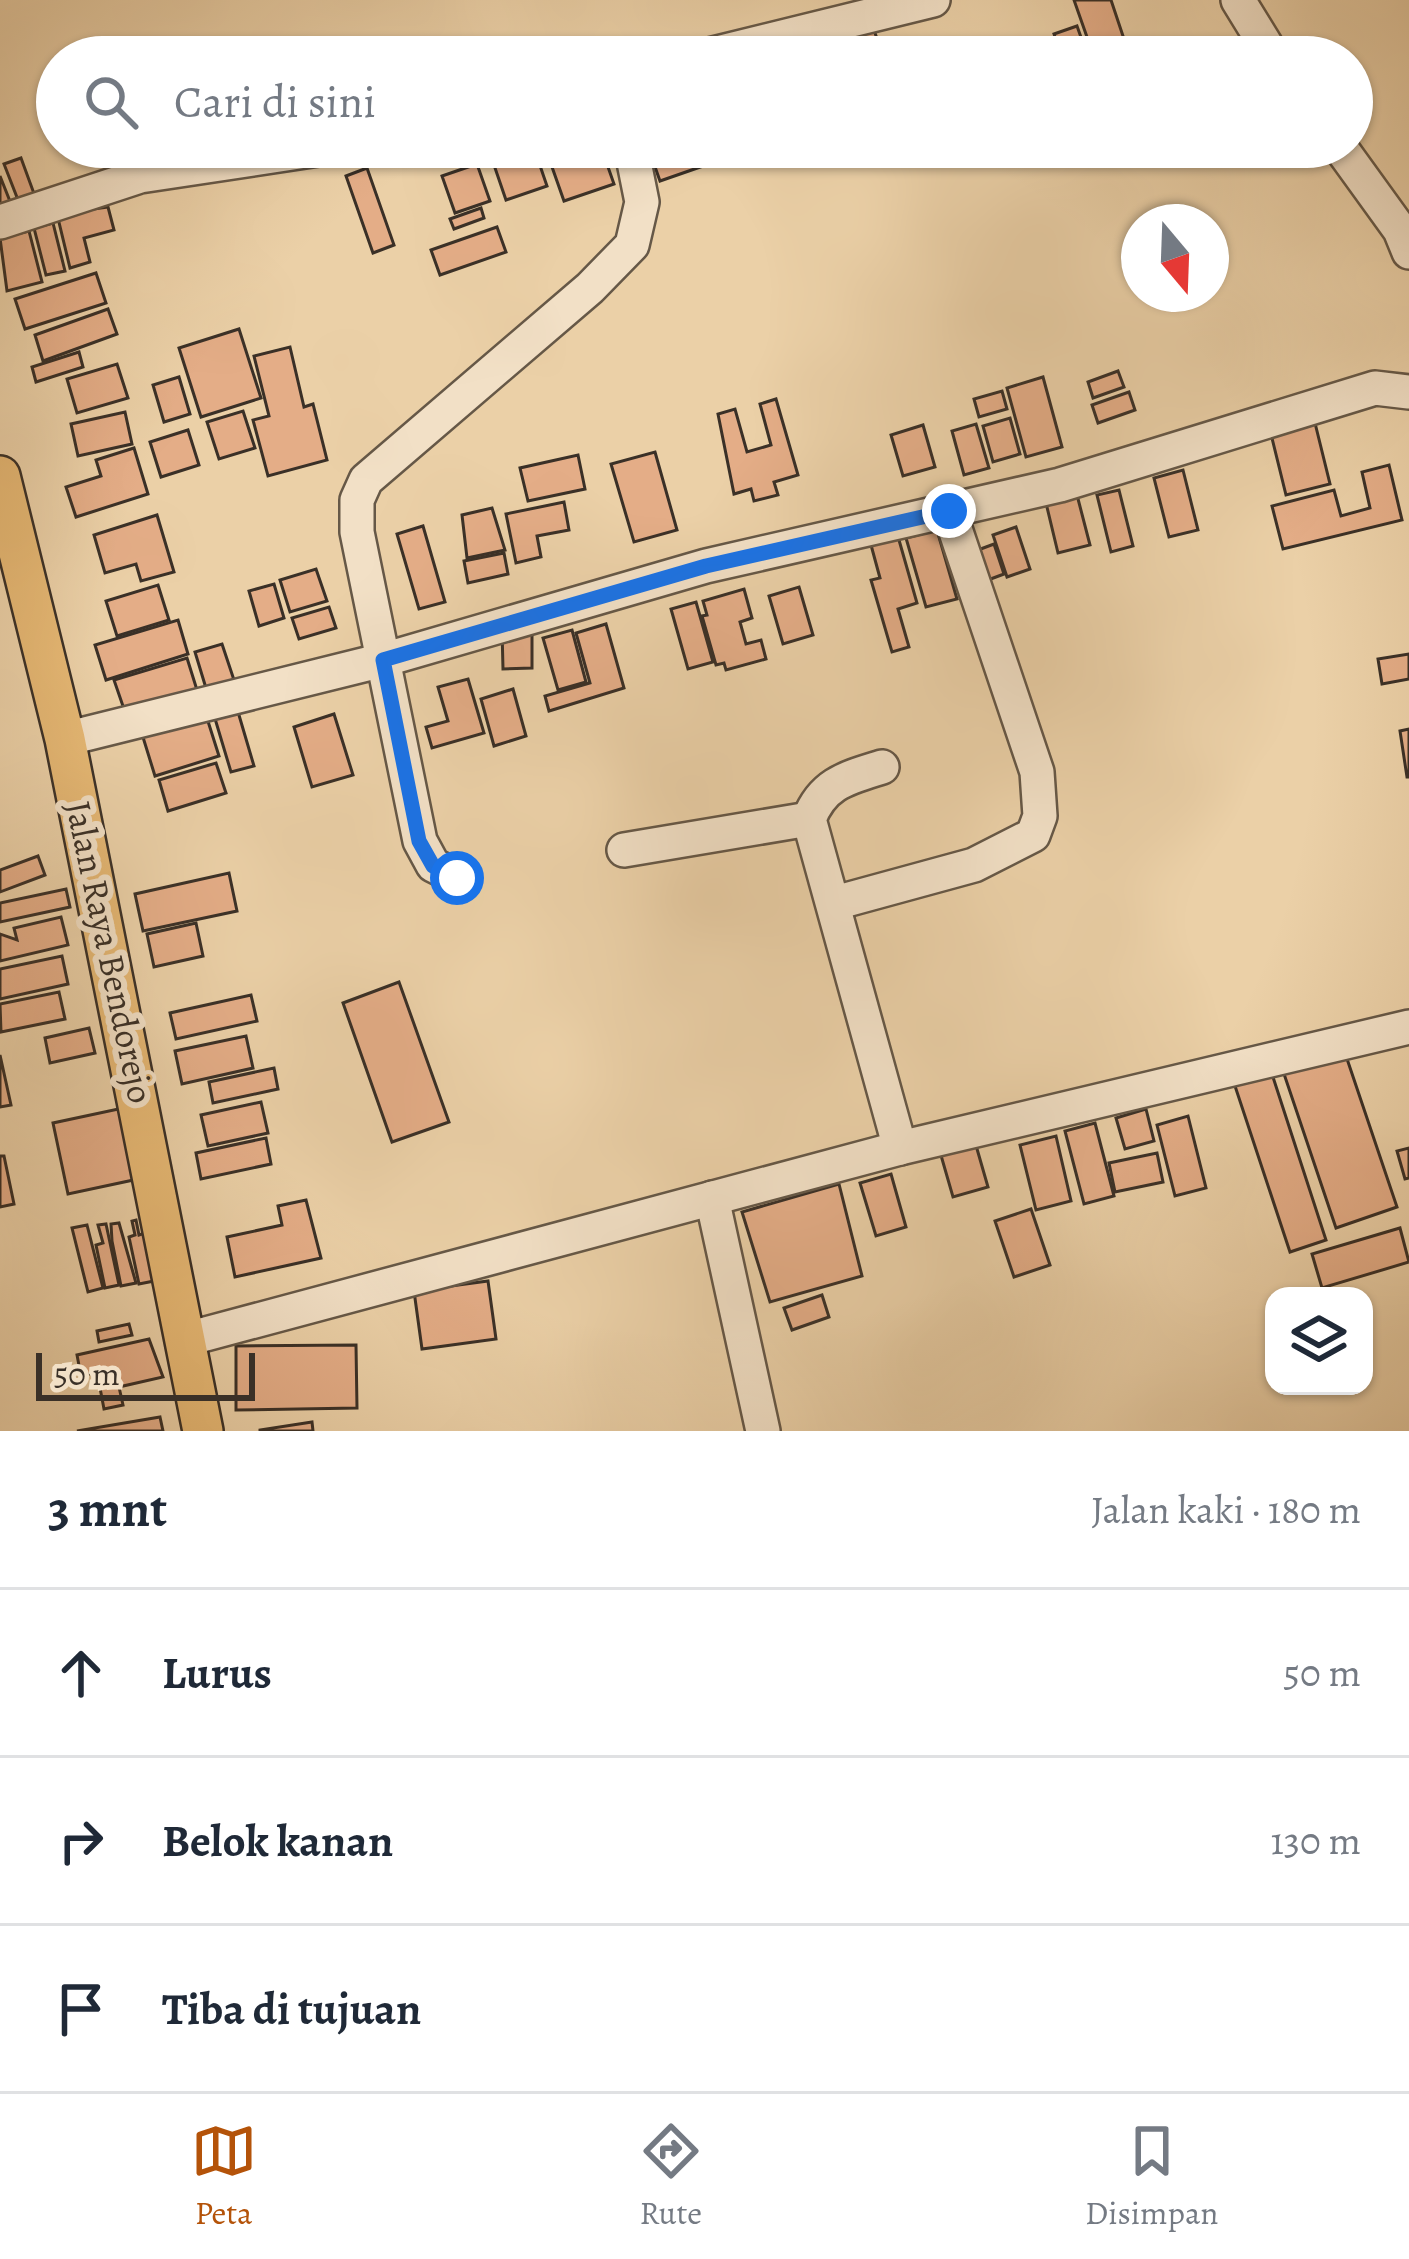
<!DOCTYPE html>
<html lang="id">
<meta charset="utf-8">
<style>
:root{--surface:#fff;--page:#f6f6f7;--text:#1f2937;--muted:#747a83;--line:#e0e1e3;--accent:#b45309}
body{margin:0;font-family:Alegreya,serif;background:var(--page);color:var(--text)}
.controls{position:absolute;right:36px;bottom:36px;display:grid;overflow:hidden;border-radius:24px;box-shadow:0 3px 9px #0004}
.controls button{width:108px;height:108px;display:grid;place-items:center;padding:0;border:0;border-bottom:3px solid var(--line);background:var(--surface);color:var(--text);font:60px sans-serif}
.compass{position:absolute;left:1121px;top:204px;width:108px;height:108px;border-radius:50%;background:var(--surface);box-shadow:0 3px 9px #0004;rotate:161deg}
.scale{position:absolute;left:36px;bottom:30px;width:219px;box-sizing:border-box;padding-left:12px;border:6px solid #3a3027;border-top:0;font-size:33px;line-height:42px;white-space:nowrap;color:#3a3027;-webkit-text-stroke:9px #f2e0c6;paint-order:stroke}
.stop{position:absolute;width:36px;height:36px;margin:-27px;border:9px solid #1a73e8;border-radius:50%;background:#fff}
.stop.end{background:#1a73e8;border-color:#fff;box-shadow:0 3px 12px #0008}
.list{margin:0;padding:0;list-style:none}
h2{display:flex;justify-content:space-between;align-items:center;height:156px;margin:0;padding:0 48px;font-size:51px}
h2 small{font-size:39px;font-weight:400;color:var(--muted)}
.list li{display:grid;grid-template-columns:78px 1fr auto;gap:36px;align-items:center;box-sizing:border-box;height:168px;padding:0 48px;border-top:3px solid var(--line)}
.list b{display:block;font-size:45px;white-space:nowrap}
.list em{font-size:39px;font-style:normal;color:var(--muted)}
.icon{flex:none;width:66px;height:66px;fill:none;stroke:currentColor;stroke-width:2;stroke-linecap:round;stroke-linejoin:round}
.map{position:relative;flex:none;width:1409px;height:1431px;overflow:hidden}
.search{position:absolute;background:var(--surface);box-shadow:0 3px 9px #0004;left:36px;right:36px;top:36px;height:132px;display:flex;align-items:center;gap:30px;box-sizing:border-box;padding:0 42px;border-radius:66px;color:var(--muted);font-size:45px}
.sheet{height:660px;background:var(--surface)}
nav{display:flex;justify-content:space-around;align-items:center;box-sizing:border-box;height:168px;border-top:3px solid var(--line);background:var(--surface);font-size:33px;color:var(--muted)}
nav a{display:grid;justify-items:center;gap:6px}
nav .on{color:var(--accent)}
.map>svg:first-child{display:block}
.building{fill:#e4ad87;stroke:#3a3027;stroke-width:3}
.lines{fill:none;stroke-linecap:round;stroke-linejoin:round}
.minor-casing{stroke:#665847;stroke-width:38}
.major-casing{stroke:#3a3027;stroke-width:44}
.minor{stroke:#f2e0c6;stroke-width:33}
.major{stroke:#e6b874;stroke-width:39}
.route{stroke:#1a73e8;stroke-width:15}
.labels{text-anchor:middle;dominant-baseline:central;stroke-width:12;stroke-linejoin:round;paint-order:stroke}
.street-label{font-size:36px;fill:#3a3027;stroke:#f2e0c6}
</style>
<div class="map">
<svg width="1409" height="1431" viewBox="0 0 1409 1431">
<rect width="100%" height="100%" fill="#ebd0a7"/>
<filter id="stains"><feTurbulence type="fractalNoise" baseFrequency=".00167" numOctaves="4"/><feColorMatrix values="0 0 0 0 .2 0 0 0 0 .09 0 0 0 0 .02 0 0 0 .5 -.17"/></filter>
<radialGradient id="worn" r=".72"><stop offset=".6" stop-color="#630" stop-opacity="0"/><stop offset="1" stop-color="#630" stop-opacity=".3"/></radialGradient>
<!-- building -->
<g class="building">
<path d="M1074 0H1111L1130 57H1094Z"/>
<path d="M870 19 880 47 844 57 835 30Z"/>
<path d="M1077 26 1088 57H1062L1054 34Z"/>
<path d="M830 46 834 57H800V56Z"/>
<path d="M545 147H601L614 184 564 201Z"/>
<path d="M648 147H699L706 165 660 181Z"/>
<path d="M535 151 547 186 506 200 494 165Z"/>
<path d="M21 158 36 199 20 205 4 164Z"/>
<path d="M477 164 490 201 455 213 442 176Z"/>
<path d="M367 168 394 245 373 253 346 176Z"/>
<path d="M0 176 13 209 0 214Z"/>
<path d="M108 207 114 230 84 238 90 262 70 268 57 214Z"/>
<path d="M481 208 484 218 454 229 450 219Z"/>
<path d="M53 223 65 271 46 275 34 228Z"/>
<path d="M497 227 506 252 440 275 431 250Z"/>
<path d="M29 231 42 282 7 291 0 238Z"/>
<path d="M96 273 106 303 25 329 15 299Z"/>
<path d="M108 309 117 334 43 361 35 335Z"/>
<path d="M239 329 261 398 201 417 179 348Z"/>
<path d="M290 347 304 407 313 404 327 460 268 476 253 420 269 416 254 356Z"/>
<path d="M79 352 83 367 36 382 32 367Z"/>
<path d="M117 364 128 398 77 413 67 379Z"/>
<path d="M1118 371 1124 387 1093 398 1088 382Z"/>
<path d="M179 377 190 414 164 422 153 385Z"/>
<path d="M1043 377 1062 447 1026 457 1007 388Z"/>
<path d="M1002 391 1007 409 979 417 974 399Z"/>
<path d="M1129 392 1135 410 1098 423 1092 405Z"/>
<path d="M776 399 798 475 774 482 778 495 754 501 751 489 734 494 718 414 735 409 747 452 771 445 760 404Z"/>
<path d="M243 411 255 448 219 459 207 422Z"/>
<path d="M125 412 132 444 78 456 71 424Z"/>
<path d="M1010 418 1020 454 993 462 983 426Z"/>
<path d="M1315 423 1330 484 1286 495 1271 434Z"/>
<path d="M976 424 989 468 964 475 952 431Z"/>
<path d="M923 425 935 467 903 476 891 435Z"/>
<path d="M188 430 199 465 161 477 150 442Z"/>
<path d="M134 448 148 494 76 517 66 487 101 476 96 460Z"/>
<path d="M655 452 677 530 634 542 611 464Z"/>
<path d="M578 455 585 489 528 501 520 468Z"/>
<path d="M1389 465 1402 520 1283 549 1272 506 1334 490 1341 516 1370 508 1362 472Z"/>
<path d="M1183 470 1198 530 1169 537 1154 478Z"/>
<path d="M1119 490 1133 546 1111 552 1097 495Z"/>
<path d="M1077 495 1090 545 1058 553 1046 503Z"/>
<path d="M564 502 569 530 537 536 541 557 516 563 506 514Z"/>
<path d="M492 508 505 550 467 558 462 515Z"/>
<path d="M157 515 174 572 141 581 136 564 105 573 94 535Z"/>
<path d="M423 526 445 602 419 609 397 534Z"/>
<path d="M895 526 917 603 898 609 909 647 892 652 871 580 880 578 868 534Z"/>
<path d="M1016 527 1030 569 1007 577 993 535Z"/>
<path d="M937 530 957 599 926 607 906 538Z"/>
<path d="M994 544 1004 574 988 580 978 550Z"/>
<path d="M504 553 508 574 468 583 464 561Z"/>
<path d="M316 569 327 601 290 612 280 580Z"/>
<path d="M274 584 284 618 259 626 249 591Z"/>
<path d="M158 585 169 620 117 636 106 601Z"/>
<path d="M799 587 813 635 783 644 769 596Z"/>
<path d="M744 589 752 618 740 622 746 644 761 640 766 659 726 670 724 663 716 665 702 616 707 615 703 601Z"/>
<path d="M696 602 713 662 688 669 671 609Z"/>
<path d="M329 607 336 628 299 639 292 618Z"/>
<path d="M178 620 188 654 106 680 95 645Z"/>
<path d="M606 624 624 688 549 711 545 696 590 683 576 633Z"/>
<path d="M532 628V668L503 669 502 629Z"/>
<path d="M572 630 586 682 558 690 543 638Z"/>
<path d="M222 644 237 689 209 698 195 652Z"/>
<path d="M1409 654V679L1382 684 1378 659Z"/>
<path d="M187 658 197 690 125 712 114 680Z"/>
<path d="M468 679 484 733 432 748 426 727 448 721 438 687Z"/>
<path d="M513 689 526 736 494 746 481 699Z"/>
<path d="M236 705 254 766 231 772 213 712Z"/>
<path d="M334 714 353 775 312 787 294 727Z"/>
<path d="M206 715 219 756 155 776 142 734Z"/>
<path d="M1409 729V777H1407L1400 731Z"/>
<path d="M216 763 226 793 168 811 159 780Z"/>
<path d="M38 856 45 875 0 892V870Z"/>
<path d="M229 873 237 911 143 931 135 894Z"/>
<path d="M66 889 70 907 0 922V903Z"/>
<path d="M61 917 68 945 0 961V934L17 940 14 928Z"/>
<path d="M196 923 203 956 154 967 147 934Z"/>
<path d="M62 956 68 984 0 999V969Z"/>
<path d="M399 982 449 1122 392 1142 343 1003Z"/>
<path d="M59 992 65 1019 1 1032 0 1004Z"/>
<path d="M251 995 257 1021 176 1039 170 1013Z"/>
<path d="M89 1028 95 1053 50 1063 45 1038Z"/>
<path d="M246 1036 253 1068 182 1084 175 1051Z"/>
<path d="M1342 1044 1397 1207 1336 1228 1281 1065Z"/>
<path d="M0 1055 11 1105 0 1107Z"/>
<path d="M274 1068 278 1089 213 1103 209 1082Z"/>
<path d="M1271 1071 1326 1240 1290 1252 1234 1083Z"/>
<path d="M261 1102 268 1133 208 1146 201 1115Z"/>
<path d="M123 1108 138 1179 68 1194 53 1123Z"/>
<path d="M1146 1109 1154 1141 1125 1149 1116 1118Z"/>
<path d="M1188 1116 1206 1188 1175 1196 1157 1125Z"/>
<path d="M1095 1123 1114 1196 1084 1204 1065 1131Z"/>
<path d="M973 1135 988 1187 953 1197 938 1145Z"/>
<path d="M1056 1136 1071 1201 1036 1210 1020 1145Z"/>
<path d="M266 1138 271 1164 201 1179 196 1153Z"/>
<path d="M1409 1148V1178L1405 1179 1397 1151Z"/>
<path d="M1157 1153 1163 1182 1115 1192 1109 1163Z"/>
<path d="M0 1156H4L14 1204 0 1207Z"/>
<path d="M891 1174 906 1227 876 1236 860 1183Z"/>
<path d="M839 1184 862 1276 770 1302 742 1212Z"/>
<path d="M306 1200 321 1258 235 1277 227 1237 282 1225 278 1206Z"/>
<path d="M1031 1209 1050 1265 1014 1277 995 1221Z"/>
<path d="M136 1220 139 1235 148 1232 159 1280 139 1284 129 1237 135 1235 132 1221Z"/>
<path d="M119 1223 136 1283 121 1286 112 1241 111 1224Z"/>
<path d="M106 1224 119 1285 105 1288 96 1245 103 1243 98 1225Z"/>
<path d="M87 1225 103 1288 88 1292 72 1228Z"/>
<path d="M1400 1228 1409 1262 1322 1288 1312 1254Z"/>
<path d="M488 1281 496 1339 422 1349 414 1291Z"/>
<path d="M822 1295 829 1317 792 1330 784 1308Z"/>
<path d="M129 1324 132 1335 99 1342 97 1331Z"/>
<path d="M149 1339 163 1377 119 1387 123 1405 104 1409 97 1372 81 1376 77 1355Z"/>
<path d="M356 1345 357 1408 236 1410V1346Z"/>
<path d="M160 1417 163 1431H77Z"/>
<path d="M312 1422 313 1431H260V1430Z"/>
</g>
<g class="lines">
<defs>
<g id="minor">
<path d="M1238 0 1273 57"/>
<path d="M701 57 933 0"/>
<path d="M1340 147 1400 230 1409 252"/>
<path d="M0 222 140 176 332 147"/>
<path d="M65 739 383 660 706 566 1060 485 1375 388 1409 392"/>
<path d="M882 767C847 778 823 783 809 819L900 1148"/>
<path d="M624 850 809 819"/>
<path d="M457 877 433 865 420 841 357 532V500L366 480 590 288 632 245 642 202 631 147"/>
<path d="M835 903 974 865 1033 835 1040 816 1037 772 949 511"/>
<path d="M712 1198 763 1431"/>
<path d="M187 1339 900 1148 1409 1027"/>
</g>
<path id="major" d="M0 476 65 739 203 1431"/>
</defs>
<!-- minor casing -->
<use href="#minor" class="minor-casing"/>
<!-- major casing -->
<use href="#major" class="major-casing"/>
<!-- minor -->
<use href="#minor" class="minor"/>
<!-- major -->
<use href="#major" class="major"/>
</g>
<g class="lines">
<!-- route -->
<path class="route" d="M457 878 433 866 419 841 383 660 706 566 949 511"/>
</g>
<g class="labels">
<!-- street labels -->
<g class="street-label">
<text transform="translate(110 952) rotate(78)">Jalan Raya Bendorejo</text>
</g>
</g>
<rect width="100%" height="100%" filter="url(#stains)"/>
<rect width="100%" height="100%" fill="url(#worn)"/>
</svg>
<div class="controls">
<button><svg class="icon" aria-label="layers" viewBox="0 0 24 24"><path d="M12 4l9 5-9 5-9-5zM3 14l9 5 9-5"/></svg></button>
</div>
<svg class="compass" viewBox="-18 -18 36 36"><path d="M0-13l5 13h-10z" fill="#e53935"/><path d="M0 13l5-13h-10z" fill="#747a83"/></svg>
<div class="scale">50 m</div>
<div class="stop" style="left:457px;top:878px"></div>
<div class="stop end" style="left:949px;top:511px"></div>
<div class="search"><svg class="icon" aria-label="search" viewBox="0 0 24 24"><circle cx="10" cy="10" r="6"/><path d="M15 15l6 6"/></svg>Cari di sini</div>
</div>
<section class="sheet">
<h2>3 mnt<small>Jalan kaki · 180 m</small></h2>
<ul class="list">
<li><svg class="icon" aria-label="ahead" viewBox="0 0 24 24"><path d="M12 20V5M6 11l6-6 6 6"/></svg><div><b>Lurus</b></div><em>50 m</em></li>
<li><svg class="icon" aria-label="right" viewBox="0 0 24 24"><path d="M7 20v-9h11M14 6l5 5-5 5"/></svg><div><b>Belok kanan</b></div><em>130 m</em></li>
<li><svg class="icon" aria-label="arrive" viewBox="0 0 24 24"><path d="M6 21V4h12l-3 4 3 4H6"/></svg><div><b>Tiba di tujuan</b></div></li>
</ul>
</section>
<nav>
<a class="on"><svg class="icon" aria-label="map" viewBox="0 0 24 24"><path d="M3 6l6-2 6 2 6-2v14l-6 2-6-2-6 2zM9 4v14M15 6v14"/></svg>Peta</a>
<a><svg class="icon" aria-label="directions" viewBox="0 0 24 24"><path d="M12 3l9 9-9 9-9-9zM9 14v-3h6M13 9l2 2-2 2"/></svg>Rute</a>
<a><svg class="icon" aria-label="saved" viewBox="0 0 24 24"><path d="M7 4h10v16l-5-4-5 4z"/></svg>Disimpan</a>
</nav>
